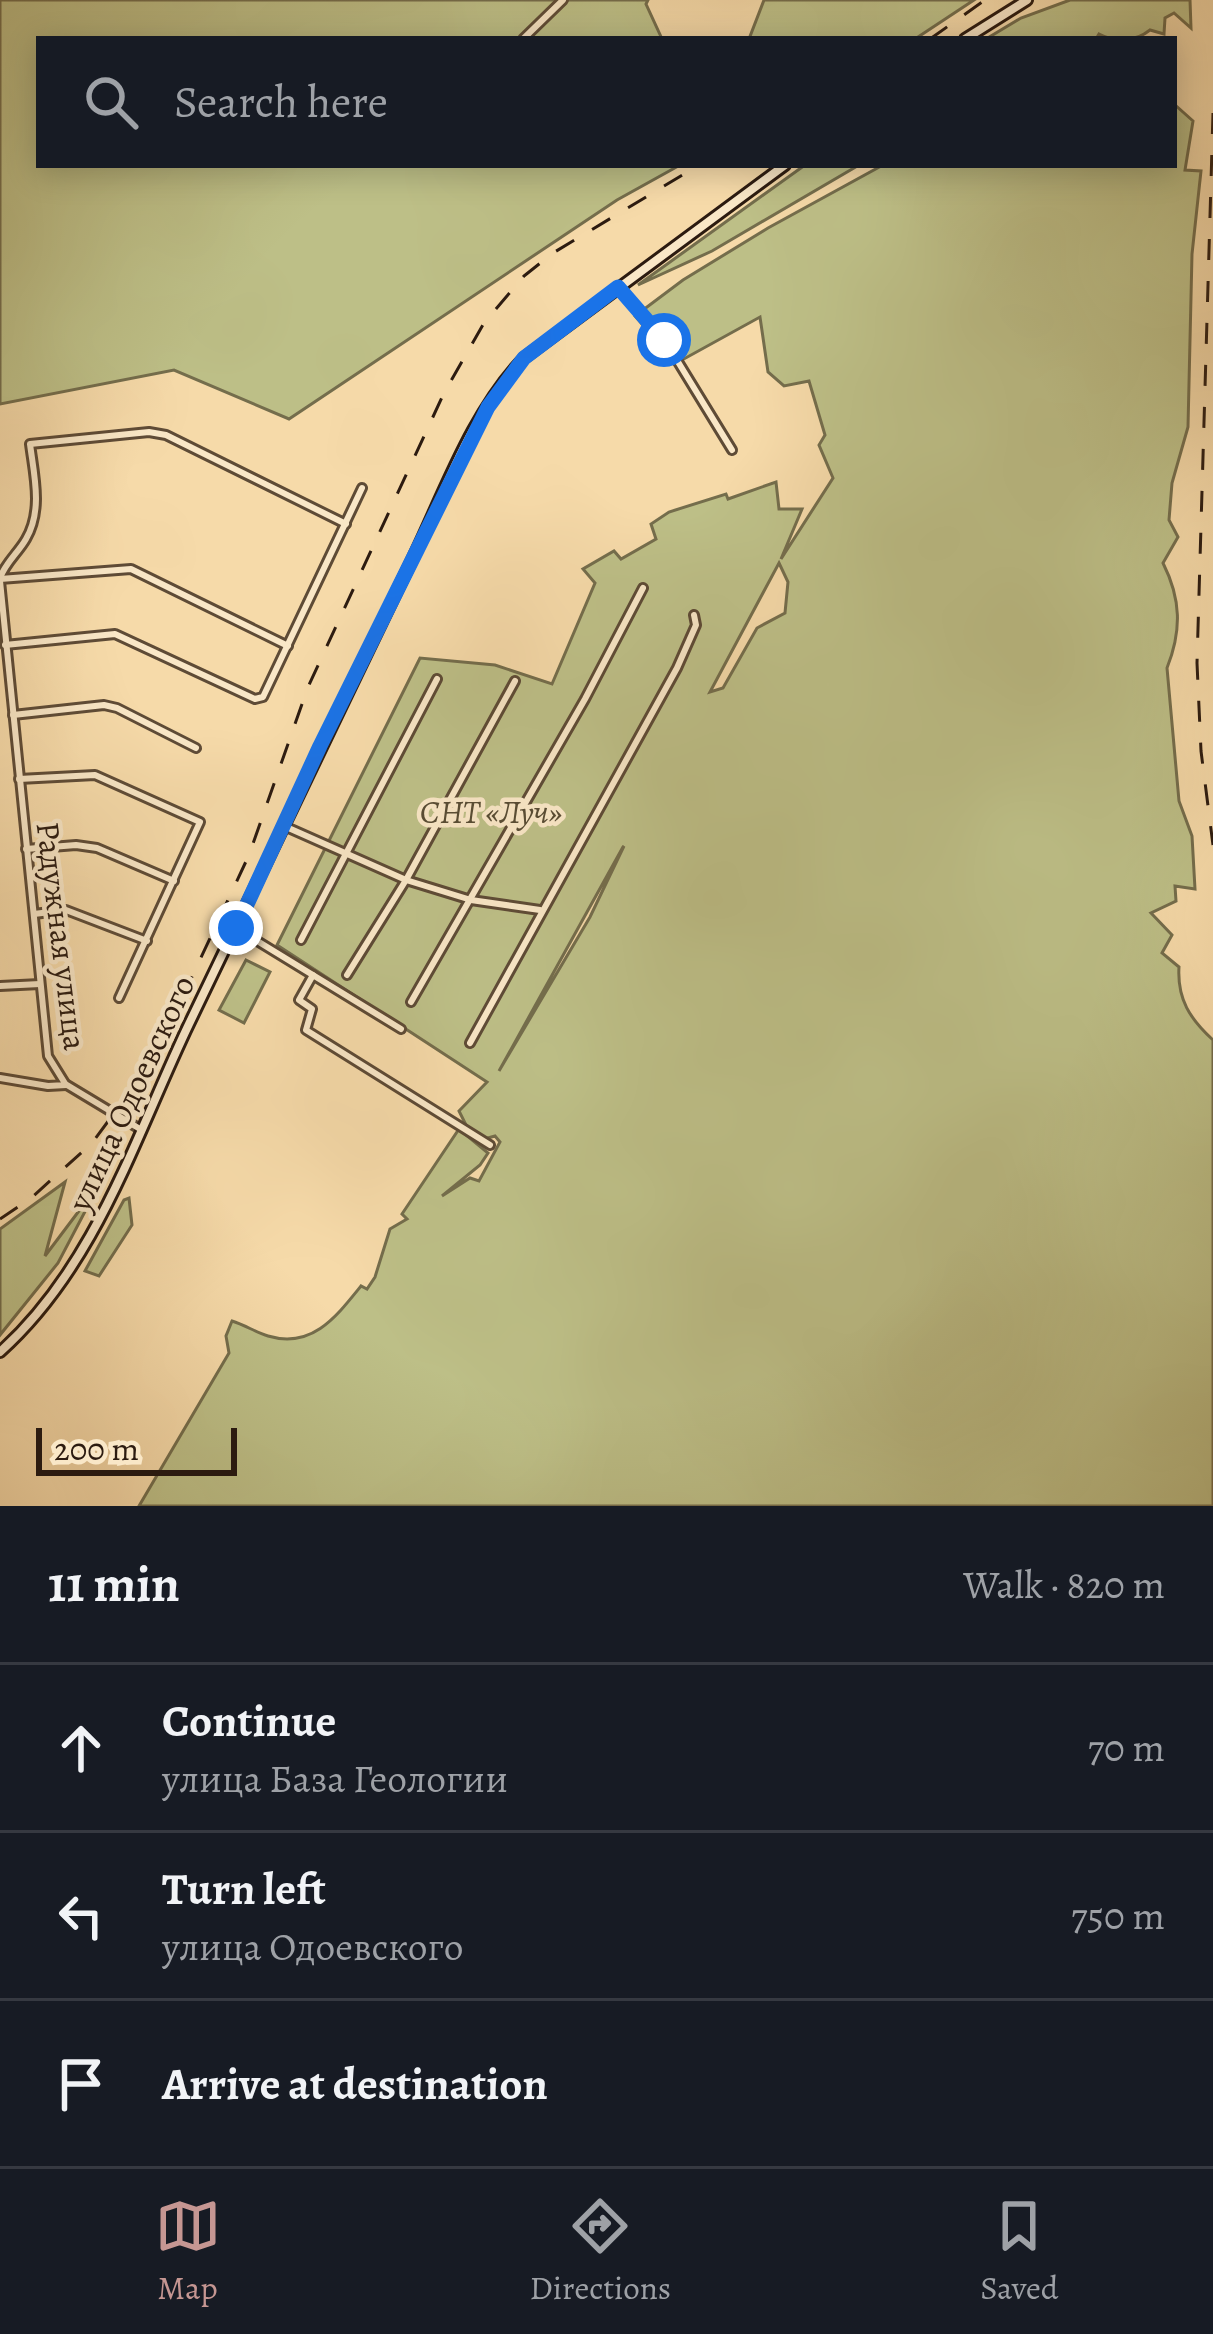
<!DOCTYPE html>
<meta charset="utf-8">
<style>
:root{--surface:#171b24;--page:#242831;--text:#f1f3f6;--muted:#9ea1a6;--line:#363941;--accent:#c59692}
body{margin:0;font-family:Alegreya,serif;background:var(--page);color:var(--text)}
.scale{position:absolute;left:36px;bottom:30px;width:201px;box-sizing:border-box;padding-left:12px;border:6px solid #2c1b10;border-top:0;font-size:33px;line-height:42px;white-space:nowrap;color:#2c1b10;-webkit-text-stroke:9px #f9e7c7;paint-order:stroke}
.stop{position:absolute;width:36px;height:36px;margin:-27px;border:9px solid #1a73e8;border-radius:50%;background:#fff}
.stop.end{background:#1a73e8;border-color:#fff;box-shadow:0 3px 12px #0008}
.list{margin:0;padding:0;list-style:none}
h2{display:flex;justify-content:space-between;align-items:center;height:156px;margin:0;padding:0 48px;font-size:51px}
h2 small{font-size:39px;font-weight:400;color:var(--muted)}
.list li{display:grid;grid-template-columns:78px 1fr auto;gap:36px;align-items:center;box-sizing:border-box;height:168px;padding:0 48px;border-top:3px solid var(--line)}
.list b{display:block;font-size:45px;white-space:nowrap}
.list p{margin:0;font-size:39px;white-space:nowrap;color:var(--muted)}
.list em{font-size:39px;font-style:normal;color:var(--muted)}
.icon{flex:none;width:66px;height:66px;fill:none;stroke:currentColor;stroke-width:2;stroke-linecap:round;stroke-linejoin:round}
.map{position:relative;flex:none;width:1213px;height:1506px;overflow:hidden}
.search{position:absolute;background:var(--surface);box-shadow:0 6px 30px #0003;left:36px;right:36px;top:36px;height:132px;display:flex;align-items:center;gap:30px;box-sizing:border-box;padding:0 42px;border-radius:0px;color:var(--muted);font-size:45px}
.sheet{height:660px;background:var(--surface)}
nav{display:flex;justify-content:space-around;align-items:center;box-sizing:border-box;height:168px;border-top:3px solid var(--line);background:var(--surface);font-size:33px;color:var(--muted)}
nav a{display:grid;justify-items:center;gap:6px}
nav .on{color:var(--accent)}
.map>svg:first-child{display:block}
.green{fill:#bdbf87;stroke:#746d4c;stroke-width:3;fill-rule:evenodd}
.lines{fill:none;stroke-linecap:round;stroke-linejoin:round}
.street-casing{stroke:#5e4b36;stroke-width:12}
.secondary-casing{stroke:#2c1b10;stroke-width:14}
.street{stroke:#f9e7c7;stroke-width:6}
.secondary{stroke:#f9e7c7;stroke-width:8}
.rail{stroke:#2c1b10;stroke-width:3;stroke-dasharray:21 21;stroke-linecap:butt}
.route{stroke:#1a73e8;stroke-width:15}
.labels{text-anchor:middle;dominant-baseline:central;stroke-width:9;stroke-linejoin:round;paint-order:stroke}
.park-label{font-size:33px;font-style:italic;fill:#584c34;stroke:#f9e7c7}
.street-label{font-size:33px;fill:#2c1b10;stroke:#f9e7c7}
</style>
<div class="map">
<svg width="1213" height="1506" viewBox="0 0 1213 1506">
<rect width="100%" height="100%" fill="#f6daa9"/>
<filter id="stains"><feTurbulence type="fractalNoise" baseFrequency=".00167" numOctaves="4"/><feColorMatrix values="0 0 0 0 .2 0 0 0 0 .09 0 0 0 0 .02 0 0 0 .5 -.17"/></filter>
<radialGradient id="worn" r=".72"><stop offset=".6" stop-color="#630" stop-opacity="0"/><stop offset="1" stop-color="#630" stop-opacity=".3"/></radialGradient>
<!-- green -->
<g class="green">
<path d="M0 0H648L646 4 662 39H39V165H680L617 200 289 419 174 370 0 404Z"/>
<path d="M764 0H974L915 39H749Z"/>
<path d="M1070 0H1190L1191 28 1174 13 1165 18 1164 34 1150 30C1135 42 1116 43 1099 34L1096 39H986L1021 18Z"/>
<path d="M1174 104 1193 121 1185 170 1201 171 1192 254 1188 427 1172 483 1169 520 1178 537 1163 563C1181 599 1182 630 1167 668L1179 801 1192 836 1195 889 1175 886 1176 901 1151 913 1172 935 1162 953 1179 967C1177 999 1190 1019 1213 1040V1506H139L229 1353 226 1336 232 1321C245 1325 255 1332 268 1336 312 1349 336 1317 361 1286L367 1289 375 1277 390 1229 407 1219 402 1214 459 1129 488 1153 480 1165 442 1196 470 1178 479 1181 500 1142 495 1136 484 1139 467 1127 459 1111 487 1082 277 945 420 658 495 665 552 684 595 583 583 569 614 551 621 559 656 539 651 524 669 512 726 494 728 499 776 482 779 509H802L781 559 833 478 819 445 825 435 809 381 784 386 768 372 760 317 682 360 666 325 648 331 635 316 683 280 768 228 883 165H1174ZM779 563 788 582 785 613 757 628 723 688 710 692ZM624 846 590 917 499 1071 623 847Z"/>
<path d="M805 165H859L712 251 638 285Z"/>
<path d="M246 960 270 972 244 1023 219 1010Z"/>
<path d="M65 1182 45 1256 100 1183 58 1263 0 1335V1229Z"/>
<path d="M129 1198 132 1225 99 1276 85 1271 124 1200Z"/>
</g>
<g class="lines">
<defs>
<g id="street">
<path d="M523 39 563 0"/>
<path d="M618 287 664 339 732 450"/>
<path d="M0 578C6 562 18 553 26 539 43 510 34 475 30 444L149 432 166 435 346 524"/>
<path d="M0 579 131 569 288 646"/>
<path d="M0 581 48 1056 66 1085 48 1086 0 1078"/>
<path d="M5 645 115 634 255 699 263 697 362 488"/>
<path d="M13 715 104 705 117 708 196 748"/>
<path d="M19 779 95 775 200 822 119 998"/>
<path d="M284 826 406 880 471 900 540 910"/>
<path d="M26 849 76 845 97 848 174 881"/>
<path d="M34 914 66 910 147 941"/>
<path d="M236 928 401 1029"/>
<path d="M301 940 437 679"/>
<path d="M313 975 299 1000 312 1009 306 1030 490 1145"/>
<path d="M347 975 406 880 515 681"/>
<path d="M0 986 40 984"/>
<path d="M411 1002 585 699 643 588"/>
<path d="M470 1043 677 668 696 625 694 615"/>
<path d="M67 1085 140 1129"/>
</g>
<g id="secondary">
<path d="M965 39 1027 0"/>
<path d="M0 1352C96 1266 135 1137 189 1024 263 871 335 717 410 564 443 496 471 413 524 358L785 165"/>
</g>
</defs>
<!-- street casing -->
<use href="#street" class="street-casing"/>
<!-- secondary casing -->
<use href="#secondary" class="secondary-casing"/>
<!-- street -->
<use href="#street" class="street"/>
<!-- secondary -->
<use href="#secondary" class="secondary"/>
<!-- rail -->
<g class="rail">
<path d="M930 39 985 0"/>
<path d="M1213 113 1197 663 1201 751 1213 845"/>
<path d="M0 1219 30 1199 92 1143 152 1062 249 855 308 687 444 393 484 323 524 276 553 253 699 165"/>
</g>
</g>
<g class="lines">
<!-- route -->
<path class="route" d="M236 928 320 746 488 407 524 358 618 287 664 340"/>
</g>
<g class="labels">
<!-- park labels -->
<g class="park-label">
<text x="491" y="811">СНТ «Луч»</text>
</g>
<!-- street labels -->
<g class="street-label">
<text transform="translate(62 936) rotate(83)">Радужная улица</text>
<text transform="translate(131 1093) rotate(-65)">улица Одоевского</text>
</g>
</g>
<rect width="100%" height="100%" filter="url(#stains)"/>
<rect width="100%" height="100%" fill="url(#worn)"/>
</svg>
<div class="scale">200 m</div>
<div class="stop" style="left:664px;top:340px"></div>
<div class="stop end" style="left:236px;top:928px"></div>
<div class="search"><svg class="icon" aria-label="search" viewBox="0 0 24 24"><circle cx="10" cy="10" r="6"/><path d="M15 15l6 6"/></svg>Search here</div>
</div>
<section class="sheet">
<h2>11 min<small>Walk · 820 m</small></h2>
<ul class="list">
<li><svg class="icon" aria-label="ahead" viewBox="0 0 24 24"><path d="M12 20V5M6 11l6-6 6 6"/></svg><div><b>Continue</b><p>улица База Геологии</p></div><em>70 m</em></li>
<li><svg class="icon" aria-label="left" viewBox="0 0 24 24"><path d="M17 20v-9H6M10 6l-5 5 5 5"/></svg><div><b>Turn left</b><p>улица Одоевского</p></div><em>750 m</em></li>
<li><svg class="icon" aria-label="arrive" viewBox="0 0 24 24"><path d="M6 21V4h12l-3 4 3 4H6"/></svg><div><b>Arrive at destination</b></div></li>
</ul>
</section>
<nav>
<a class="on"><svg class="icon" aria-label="map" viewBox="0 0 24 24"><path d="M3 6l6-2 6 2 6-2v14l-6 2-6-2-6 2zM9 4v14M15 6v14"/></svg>Map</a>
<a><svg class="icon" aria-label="directions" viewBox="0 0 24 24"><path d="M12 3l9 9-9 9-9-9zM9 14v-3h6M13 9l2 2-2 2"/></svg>Directions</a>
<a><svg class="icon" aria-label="saved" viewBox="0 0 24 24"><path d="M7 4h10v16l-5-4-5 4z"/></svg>Saved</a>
</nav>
